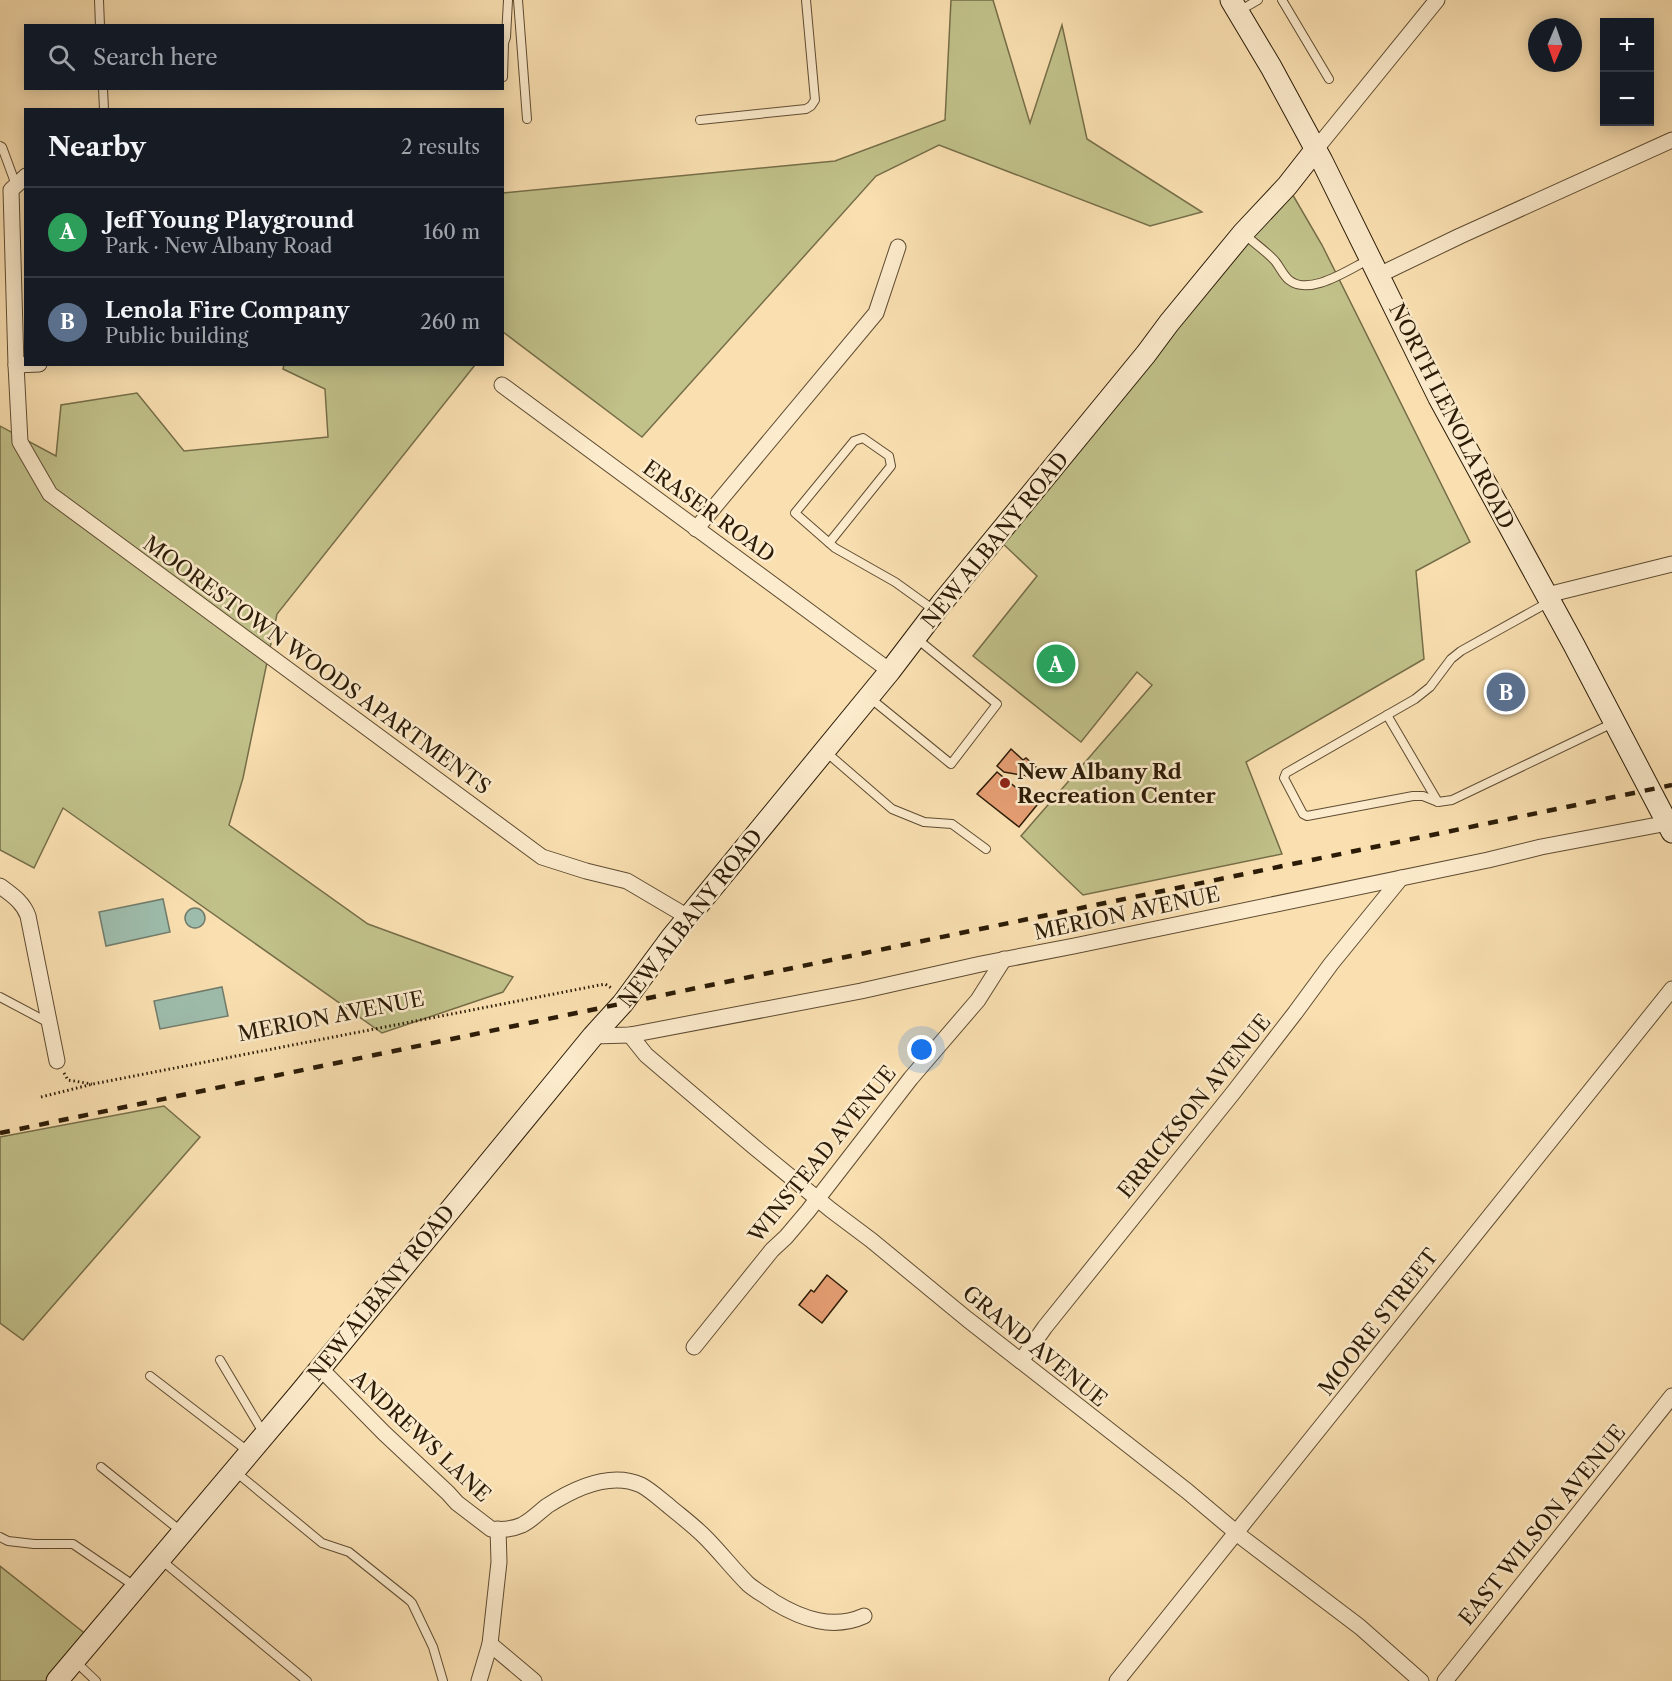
<!DOCTYPE html>
<meta charset="utf-8">
<style>
:root{--surface:#171b24;--page:#20242c;--text:#f1f3f6;--muted:#9ea1a6;--line:#363941;--accent:#c59692}
body{margin:0;font-family:"Libre Caslon Text",serif;background:var(--page);color:var(--text)}
.controls{position:absolute;right:18px;top:18px;display:grid;overflow:hidden;border-radius:0px;box-shadow:0 3px 15px #0003}
.controls button{width:54px;height:54px;display:grid;place-items:center;padding:0;border:0;border-bottom:2px solid var(--line);background:var(--surface);color:var(--text);font:30px sans-serif}
.compass{position:absolute;left:1528px;top:18px;width:54px;height:54px;border-radius:50%;background:var(--surface);box-shadow:0 3px 15px #0003;rotate:182deg}
.you{position:absolute;left:922px;top:1050px;width:21px;height:21px;margin:-15px;border:4px solid #fff;border-radius:50%;background:#1a73e8;box-shadow:0 0 0 9px #1a73e833}
.badge{display:grid;place-items:center;width:39px;height:39px;border-radius:50%;background:var(--accent);color:#fff;font-size:20px;font-weight:700}
.pin{position:absolute;translate:-50% -50%;border:3px solid #fff;box-shadow:0 2px 6px #0006}
.list{margin:0;padding:0;list-style:none}
h2{display:flex;justify-content:space-between;align-items:center;height:78px;margin:0;padding:0 24px;font-size:26px}
h2 small{font-size:20px;font-weight:400;color:var(--muted)}
.list li{display:grid;grid-template-columns:39px 1fr auto;gap:18px;align-items:center;box-sizing:border-box;height:90px;padding:0 24px;border-top:2px solid var(--line)}
.list b{display:block;font-size:22px;white-space:nowrap}
.list p{margin:0;font-size:20px;white-space:nowrap;color:var(--muted)}
.list em{font-size:20px;font-style:normal;color:var(--muted)}
.icon{flex:none;width:33px;height:33px;fill:none;stroke:currentColor;stroke-width:2;stroke-linecap:round;stroke-linejoin:round}
.map{position:relative;flex:none;width:1672px;height:1681px;overflow:hidden}
.search{position:absolute;background:var(--surface);box-shadow:0 3px 15px #0003;left:24px;top:24px;width:480px;height:66px;display:flex;align-items:center;gap:15px;box-sizing:border-box;padding:0 21px;border-radius:0px;color:var(--muted);font-size:22px}
.panel{position:absolute;background:var(--surface);box-shadow:0 3px 15px #0003;left:24px;top:108px;width:480px;height:258px;border-radius:0px}
.map>svg:first-child{display:block}
.green{fill:#c1c18a;stroke:#766e48;stroke-width:1.5}
.water{fill:#9ebdad;stroke:#707c6b;stroke-width:1.5}
.building{fill:#e69e73;stroke:#2b1b07;stroke-width:1.5}
.lines{fill:none;stroke-linecap:round;stroke-linejoin:round}
.lane-casing{stroke:#5f4c32;stroke-width:10}
.street-casing{stroke:#5f4c32;stroke-width:17}
.secondary-casing{stroke:#2b1b07;stroke-width:23}
.path{stroke:#2b1b07;stroke-width:3;stroke-dasharray:1.5 3;stroke-linecap:butt}
.lane{stroke:#fcebcc;stroke-width:8}
.street{stroke:#fcebcc;stroke-width:15}
.secondary{stroke:#fcebcc;stroke-width:21}
.rail{stroke:#2b1b07;stroke-width:4.5;stroke-dasharray:10 10;stroke-linecap:butt}
.poi-dot{fill:#8f2418;stroke:#fcebcc;stroke-width:2}
.labels{text-anchor:middle;dominant-baseline:central;stroke-width:5;stroke-linejoin:round;paint-order:stroke}
.street-label{font-size:21px;fill:#2b1b07;stroke:#fcebcc}
.poi-label{font-size:21px;font-weight:bold;fill:#2b1b07;stroke:#fcebcc;text-anchor:start}
</style>
<div class="map">
<svg width="1672" height="1681" viewBox="0 0 1672 1681">
<rect width="100%" height="100%" fill="#fae0b1"/>
<filter id="stains"><feTurbulence type="fractalNoise" baseFrequency=".00333" numOctaves="4"/><feColorMatrix values="0 0 0 0 .2 0 0 0 0 .09 0 0 0 0 .02 0 0 0 .5 -.17"/></filter>
<radialGradient id="worn" r=".72"><stop offset=".6" stop-color="#630" stop-opacity="0"/><stop offset="1" stop-color="#630" stop-opacity=".3"/></radialGradient>
<!-- green -->
<g class="green">
<path d="M951 0H993L1030 123 1062 25 1087 139 1202 212 1150 226 939 145 876 176 642 437 503 332V193L835 161 945 120Z"/>
<path d="M1287 185 1322 245 1470 542 1416 571 1424 659 1246 762 1282 854 1083 895 1021 836 1152 685 1137 672 1081 742 973 656 1037 576 999 540Z"/>
<path d="M284 365H475L277 614 243 778 229 825 368 924 513 977 503 992 382 1033 63 808 34 868 0 850V426L56 456 61 405 137 393 184 451 328 437 325 389 283 369Z"/>
<path d="M164 1106 200 1137 23 1340 0 1323V1137Z"/>
<path d="M0 1566 92 1639 57 1681H0Z"/>
</g>
<!-- water -->
<g class="water">
<path d="M163 899 170 932 106 946 99 912Z"/>
<circle cx="195" cy="918" r="10"/>
<path d="M222 987 228 1016 160 1029 154 1001Z"/>
</g>
<!-- building -->
<g class="building">
<path d="M1011 749 1023 760 1026 758 1036 767 1035 771 1044 779 1004 772 997 766Z"/>
<path d="M997 772 1037 805 1019 827 977 794Z"/>
<path d="M827 1275 847 1291 822 1323 799 1305 811 1290 814 1292Z"/>
</g>
<g class="lines">
<defs>
<g id="lane">
<path d="M99 0 100 26"/>
<path d="M518 0 527 119"/>
<path d="M1282 0 1329 79"/>
<path d="M1239 11 1258 0"/>
<path d="M503 77 504 43 506 37 508 0"/>
<path d="M103 88 104 110"/>
<path d="M700 120 806 109 811 106 815 100 806 0"/>
<path d="M0 146 2 147 16 185"/>
<path d="M1244 234C1254 243 1266 251 1275 261 1280 267 1283 275 1289 280 1310 297 1349 269 1370 259"/>
<path d="M829 543 891 466 889 456 863 438 854 441 795 513 835 548 895 582 934 610"/>
<path d="M1549 602 1461 651 1451 659 1430 687 1415 699 1286 773 1284 778 1303 814 1307 816 1413 796H1423L1438 802 1452 800 1613 723"/>
<path d="M870 698 951 764 997 704 916 638"/>
<path d="M1387 715 1438 802"/>
<path d="M826 752 892 809 924 822 952 824 986 849"/>
<path d="M0 997 49 1023"/>
<path d="M220 1360 264 1434"/>
<path d="M150 1376 249 1452"/>
<path d="M101 1467 182 1532"/>
<path d="M237 1473 322 1543 349 1552 409 1600 412 1603 433 1647 443 1681"/>
<path d="M0 1537 8 1541 34 1544H73L136 1587"/>
<path d="M160 1559 307 1681"/>
<path d="M76 1662 96 1681"/>
</g>
<g id="street">
<path d="M1316 149 1437 0"/>
<path d="M26 176 11 190 16 365 39 364"/>
<path d="M1379 275 1460 236 1672 140"/>
<path d="M16 365 20 442 50 494 542 857 586 871 627 881 688 917"/>
<path d="M502 385 890 671"/>
<path d="M696 529 876 313 898 247"/>
<path d="M1547 595 1672 564"/>
<path d="M0 886C12 895 23 902 28 916L57 1061"/>
<path d="M630 1035 646 1055 753 1146 831 1210 871 1240 967 1319 1187 1491 1244 1539 1360 1627 1421 1681"/>
<path d="M593 1036 630 1035 861 991 981 964 1074 946 1488 860 1541 847 1668 823"/>
<path d="M694 1347 772 1250 786 1237 808 1211 911 1078 978 1000 1004 959"/>
<path d="M1021 1361 1045 1327 1233 1093 1295 1013 1331 964 1401 878"/>
<path d="M320 1368 384 1433 448 1493 457 1503 491 1529C501 1530 513 1529 522 1525 532 1520 538 1513 547 1506 573 1489 610 1471 641 1485 652 1491 661 1500 670 1507 682 1517 694 1526 705 1537 720 1552 733 1569 748 1584 756 1591 766 1596 774 1602 802 1619 833 1630 864 1616"/>
<path d="M498 1529 499 1562 490 1644 534 1681"/>
<path d="M479 1681 490 1644"/>
<path d="M1117 1681 1672 989"/>
<path d="M1445 1681 1672 1396"/>
</g>
<g id="secondary">
<path d="M1231 0 1271 67 1322 161 1439 398 1574 645 1672 832"/>
<path d="M57 1681 300 1393 593 1036 623 1003 671 938 890 671 941 604 1146 354 1169 323 1243 233 1287 186 1316 149"/>
</g>
</defs>
<!-- lane casing -->
<use href="#lane" class="lane-casing"/>
<!-- street casing -->
<use href="#street" class="street-casing"/>
<!-- secondary casing -->
<use href="#secondary" class="secondary-casing"/>
<!-- path -->
<g class="path">
<path d="M64 1073 68 1080 92 1084"/>
<path d="M41 1097 93 1084 605 984 613 989"/>
</g>
<!-- lane -->
<use href="#lane" class="lane"/>
<!-- street -->
<use href="#street" class="street"/>
<!-- secondary -->
<use href="#secondary" class="secondary"/>
<!-- rail -->
<path class="rail" d="M0 1133 1672 785"/>
</g>
<!-- markers -->
<circle class="poi-dot" cx="1005" cy="783" r="6"/>
<g class="labels">
<!-- street labels -->
<g class="street-label">
<text transform="translate(1452 416) rotate(63)">NORTH LENOLA ROAD</text>
<text transform="translate(709 511) rotate(36)">ERASER ROAD</text>
<text transform="translate(995 540) rotate(-51)">NEW ALBANY ROAD</text>
<text transform="translate(317 665) rotate(36)">MOORESTOWN WOODS APARTMENTS</text>
<text transform="translate(1127 913) rotate(-12)">MERION AVENUE</text>
<text transform="translate(690 918) rotate(-52)">NEW ALBANY ROAD</text>
<text transform="translate(331 1016) rotate(-11)">MERION AVENUE</text>
<text transform="translate(1194 1106) rotate(-51)">ERRICKSON AVENUE</text>
<text transform="translate(822 1154) rotate(-51)">WINSTEAD AVENUE</text>
<text transform="translate(381 1293) rotate(-51)">NEW ALBANY ROAD</text>
<text transform="translate(1378 1322) rotate(-52)">MOORE STREET</text>
<text transform="translate(1035 1346) rotate(39)">GRAND AVENUE</text>
<text transform="translate(421 1436) rotate(43)">ANDREWS LANE</text>
<text transform="translate(1542 1525) rotate(-51)">EAST WILSON AVENUE</text>
</g>
<!-- poi labels -->
<g class="poi-label">
<text x="1017" y="771">New Albany Rd<tspan x="1017" dy="24">Recreation Center</tspan></text>
</g>
</g>
<rect width="100%" height="100%" filter="url(#stains)"/>
<rect width="100%" height="100%" fill="url(#worn)"/>
</svg>
<div class="controls">
<button>+</button>
<button>−</button>
</div>
<svg class="compass" viewBox="-18 -18 36 36"><path d="M0-13l5 13h-10z" fill="#e53935"/><path d="M0 13l5-13h-10z" fill="#9ea1a6"/></svg>
<div class="you"></div>
<div class="pin badge" style="left:1056px;top:664px;background:#2e9e5b">A</div>
<div class="pin badge" style="left:1506px;top:692px;background:#5c6f8a">B</div>
<div class="search"><svg class="icon" aria-label="search" viewBox="0 0 24 24"><circle cx="10" cy="10" r="6"/><path d="M15 15l6 6"/></svg>Search here</div>
<section class="panel">
<h2>Nearby<small>2 results</small></h2>
<ul class="list">
<li><span class="badge" style="background:#2e9e5b">A</span><div><b>Jeff Young Playground</b><p>Park · New Albany Road</p></div><em>160 m</em></li>
<li><span class="badge" style="background:#5c6f8a">B</span><div><b>Lenola Fire Company</b><p>Public building</p></div><em>260 m</em></li>
</ul>
</section>
</div>
